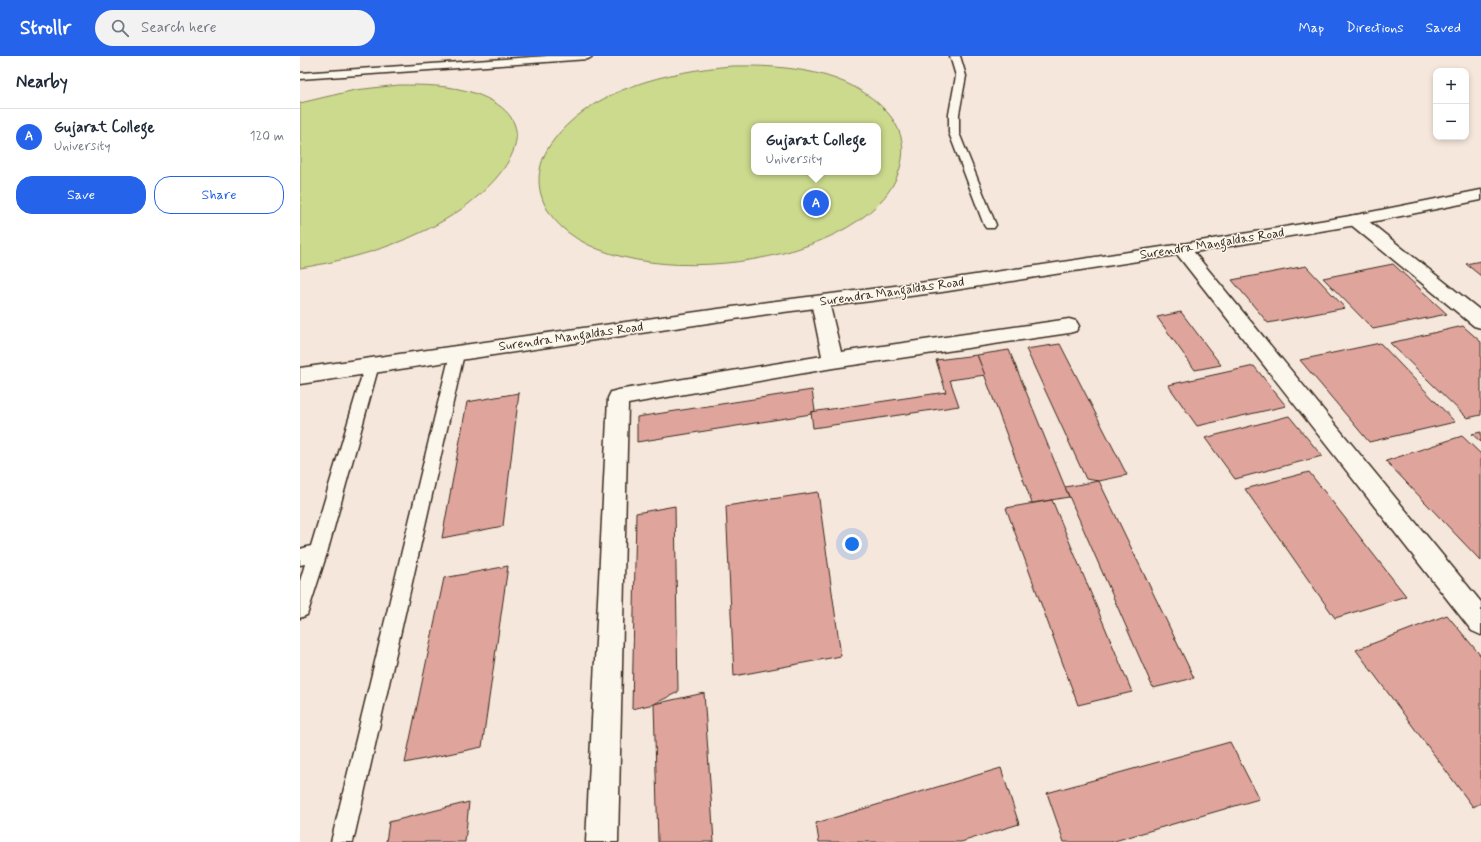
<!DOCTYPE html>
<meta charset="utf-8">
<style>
:root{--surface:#fff;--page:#f2f2f3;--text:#1f2937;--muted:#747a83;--line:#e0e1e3;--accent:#2563eb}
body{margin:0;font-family:Mynerve,sans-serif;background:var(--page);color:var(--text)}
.controls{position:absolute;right:12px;top:12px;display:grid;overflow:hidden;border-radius:8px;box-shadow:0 2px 6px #0003}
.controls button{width:36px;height:36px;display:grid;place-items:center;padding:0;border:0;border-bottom:1px solid var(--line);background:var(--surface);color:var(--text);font:20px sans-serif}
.you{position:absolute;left:552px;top:488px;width:14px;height:14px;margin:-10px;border:3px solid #fff;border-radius:50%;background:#1a73e8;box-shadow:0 0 0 6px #1a73e833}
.badge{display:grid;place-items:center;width:26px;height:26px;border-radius:50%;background:var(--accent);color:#fff;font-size:13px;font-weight:700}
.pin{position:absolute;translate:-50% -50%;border:2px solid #fff;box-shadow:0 1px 4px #0006}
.popup{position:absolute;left:451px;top:67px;width:130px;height:52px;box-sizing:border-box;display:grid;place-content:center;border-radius:8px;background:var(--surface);filter:drop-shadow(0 1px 3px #0005);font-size:13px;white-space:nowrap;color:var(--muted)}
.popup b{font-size:15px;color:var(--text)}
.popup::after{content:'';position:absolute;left:50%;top:100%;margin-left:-8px;border:8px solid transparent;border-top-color:var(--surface)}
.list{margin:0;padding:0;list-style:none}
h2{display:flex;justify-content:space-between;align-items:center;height:52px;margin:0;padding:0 16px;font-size:17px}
h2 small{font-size:13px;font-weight:400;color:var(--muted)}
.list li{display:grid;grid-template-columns:26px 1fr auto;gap:12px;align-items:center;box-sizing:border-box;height:56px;padding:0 16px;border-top:1px solid var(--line)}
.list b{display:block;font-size:15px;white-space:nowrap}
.list p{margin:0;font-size:13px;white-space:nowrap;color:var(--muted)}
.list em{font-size:13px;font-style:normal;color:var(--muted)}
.actions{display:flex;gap:8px;padding:12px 16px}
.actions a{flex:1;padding:9px 0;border:1px solid var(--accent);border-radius:16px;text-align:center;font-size:14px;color:var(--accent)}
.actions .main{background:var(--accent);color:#fff}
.icon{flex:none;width:22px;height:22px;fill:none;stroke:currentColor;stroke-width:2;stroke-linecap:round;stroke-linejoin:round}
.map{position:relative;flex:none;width:1181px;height:786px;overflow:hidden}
header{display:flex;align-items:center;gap:24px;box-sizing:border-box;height:56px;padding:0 20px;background:var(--accent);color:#fff}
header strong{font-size:19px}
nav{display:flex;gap:22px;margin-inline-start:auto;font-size:14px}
.search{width:280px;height:36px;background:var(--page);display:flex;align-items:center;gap:10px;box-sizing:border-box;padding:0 14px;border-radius:22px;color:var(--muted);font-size:15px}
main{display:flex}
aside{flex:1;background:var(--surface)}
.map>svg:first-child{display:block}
.green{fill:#cbda8d;stroke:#838256;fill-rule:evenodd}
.building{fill:#dfa59c;stroke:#3b2a1e}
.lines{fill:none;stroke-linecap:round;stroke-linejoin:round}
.lane-casing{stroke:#3b2a1e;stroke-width:3}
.street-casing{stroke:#3b2a1e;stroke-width:3}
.secondary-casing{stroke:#3b2a1e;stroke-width:3}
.lane{fill:#fbf7ec;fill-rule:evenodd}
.street{fill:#fbf7ec;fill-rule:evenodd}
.secondary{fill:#fbf7ec;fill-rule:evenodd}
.labels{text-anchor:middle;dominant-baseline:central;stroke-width:3;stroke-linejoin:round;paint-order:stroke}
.street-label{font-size:13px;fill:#3b2a1e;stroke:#fbf7ec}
</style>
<header>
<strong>Strollr</strong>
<div class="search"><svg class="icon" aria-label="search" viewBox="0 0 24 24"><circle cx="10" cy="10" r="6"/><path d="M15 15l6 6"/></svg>Search here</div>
<nav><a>Map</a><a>Directions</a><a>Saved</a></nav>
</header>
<main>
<aside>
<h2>Nearby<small></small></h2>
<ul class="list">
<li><span class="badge">A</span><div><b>Gujarat College</b><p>University</p></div><em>120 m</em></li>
</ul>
<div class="actions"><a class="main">Save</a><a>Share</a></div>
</aside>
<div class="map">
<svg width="1181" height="786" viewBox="0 0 1181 786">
<rect width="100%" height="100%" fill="#f5e7dc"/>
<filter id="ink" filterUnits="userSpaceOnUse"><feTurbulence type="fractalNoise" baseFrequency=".025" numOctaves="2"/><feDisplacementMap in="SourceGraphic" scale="8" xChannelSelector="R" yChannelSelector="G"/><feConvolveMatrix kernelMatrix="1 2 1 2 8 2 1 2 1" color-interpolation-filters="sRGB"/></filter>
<g filter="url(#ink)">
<!-- green -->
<g class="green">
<path d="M432 10C485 9 550 14 588 57 599 70 605 86 602 103 586 215 301 248 247 153 235 132 237 109 250 89 288 33 369 15 432 10ZM454 70H578V116H454Z"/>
<path d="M99 29C124 29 150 29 174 37 251 64 208 119 163 152 117 185 56 203 0 212V47L55 34Z"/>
</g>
<!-- building -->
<g class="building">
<path d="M1181 205V220L1166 208Z"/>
<path d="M1093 208 1147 258 1073 273 1023 222Z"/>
<path d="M1006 210 1045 252 968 267 932 224Z"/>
<path d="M881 256 921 309 895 314 857 261Z"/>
<path d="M1163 270 1181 286V359L1167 362 1090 287Z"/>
<path d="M1080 287 1155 366 1069 386 1000 304Z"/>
<path d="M760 288 827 419 799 425 786 423 726 293Z"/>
<path d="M709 294 765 431 769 441 732 447 677 299Z"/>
<path d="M677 299 685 319 650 324 659 350 513 372 511 356 646 336 636 304Z"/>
<path d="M954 310 986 350 897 370 868 329Z"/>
<path d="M512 334 515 355 511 356V358L337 386V361Z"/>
<path d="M219 337 203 470 142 482 167 346Z"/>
<path d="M989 360 1022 400 935 423 905 382Z"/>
<path d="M1181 376V386L1172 378Z"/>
<path d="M1162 380 1181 398V505L1086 405Z"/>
<path d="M1009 416 1106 540 1035 562 945 433Z"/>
<path d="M799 425 894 622 853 632 765 431Z"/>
<path d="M518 436 541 600 434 620 426 450Z"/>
<path d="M752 444 832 636 778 649 706 452Z"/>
<path d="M375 450 378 636 354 648 332 653 336 457Z"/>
<path d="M208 510 182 691 105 707 144 522Z"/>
<path d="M1147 559 1181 600V747L1173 751 1056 594Z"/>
<path d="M404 637 414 786H358L354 648Z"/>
<path d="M930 686 959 743 811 786H764L747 737Z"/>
<path d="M701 712 719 768 661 786H519L516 767Z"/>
<path d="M169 746 165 786H86L89 766Z"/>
</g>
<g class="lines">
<defs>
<g id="lane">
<path d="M248 0H293L288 3 0 23V17Z"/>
<path d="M650 0H660L666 20 659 58V77L696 169 694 172H686L684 169 649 77V58L656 20Z"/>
<path d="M157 293 162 294 164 298 53 786H31L150 298 152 294Z"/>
<path d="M72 304 77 305 79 309 27 497 9 553 7 559 0 562V525L5 508 0 509V493L11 490 65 309 67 305Z"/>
</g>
<g id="street">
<path d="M1056 159 1062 160 1181 255V272L1174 270 1050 168 1048 164 1050 160Z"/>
<path d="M882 188 888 189 1181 546V579L1172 575 876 197 873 193 876 189Z"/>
<path d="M520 240 527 242 529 246 541 296 769 263 776 265 779 270 776 275 769 277 533 312 328 348 318 786H286L308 342 311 336 318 334 522 300 511 246 513 242Z"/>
</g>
<path id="secondary" d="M1181 134V144L1056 169 882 198 642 236 468 258 0 328V312L468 246 642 224 882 188 1056 159Z"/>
</defs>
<!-- lane casing -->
<use href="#lane" class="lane-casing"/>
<!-- street casing -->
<use href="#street" class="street-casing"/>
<!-- secondary casing -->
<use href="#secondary" class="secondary-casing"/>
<!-- lane -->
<use href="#lane" class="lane"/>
<!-- street -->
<use href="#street" class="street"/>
<!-- secondary -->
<use href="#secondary" class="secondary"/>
</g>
</g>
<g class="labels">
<!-- street labels -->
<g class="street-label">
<text transform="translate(912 188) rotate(-9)">Surendra Mangaldas Road</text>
<text transform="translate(592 236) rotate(-8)">Surendra Mangaldas Road</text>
<text transform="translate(271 281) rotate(-8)">Surendra Mangaldas Road</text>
</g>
</g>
</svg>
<div class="controls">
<button>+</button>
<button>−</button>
</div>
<div class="you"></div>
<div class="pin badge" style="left:516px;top:147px">A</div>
<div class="popup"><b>Gujarat College</b>University</div>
</div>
</main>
